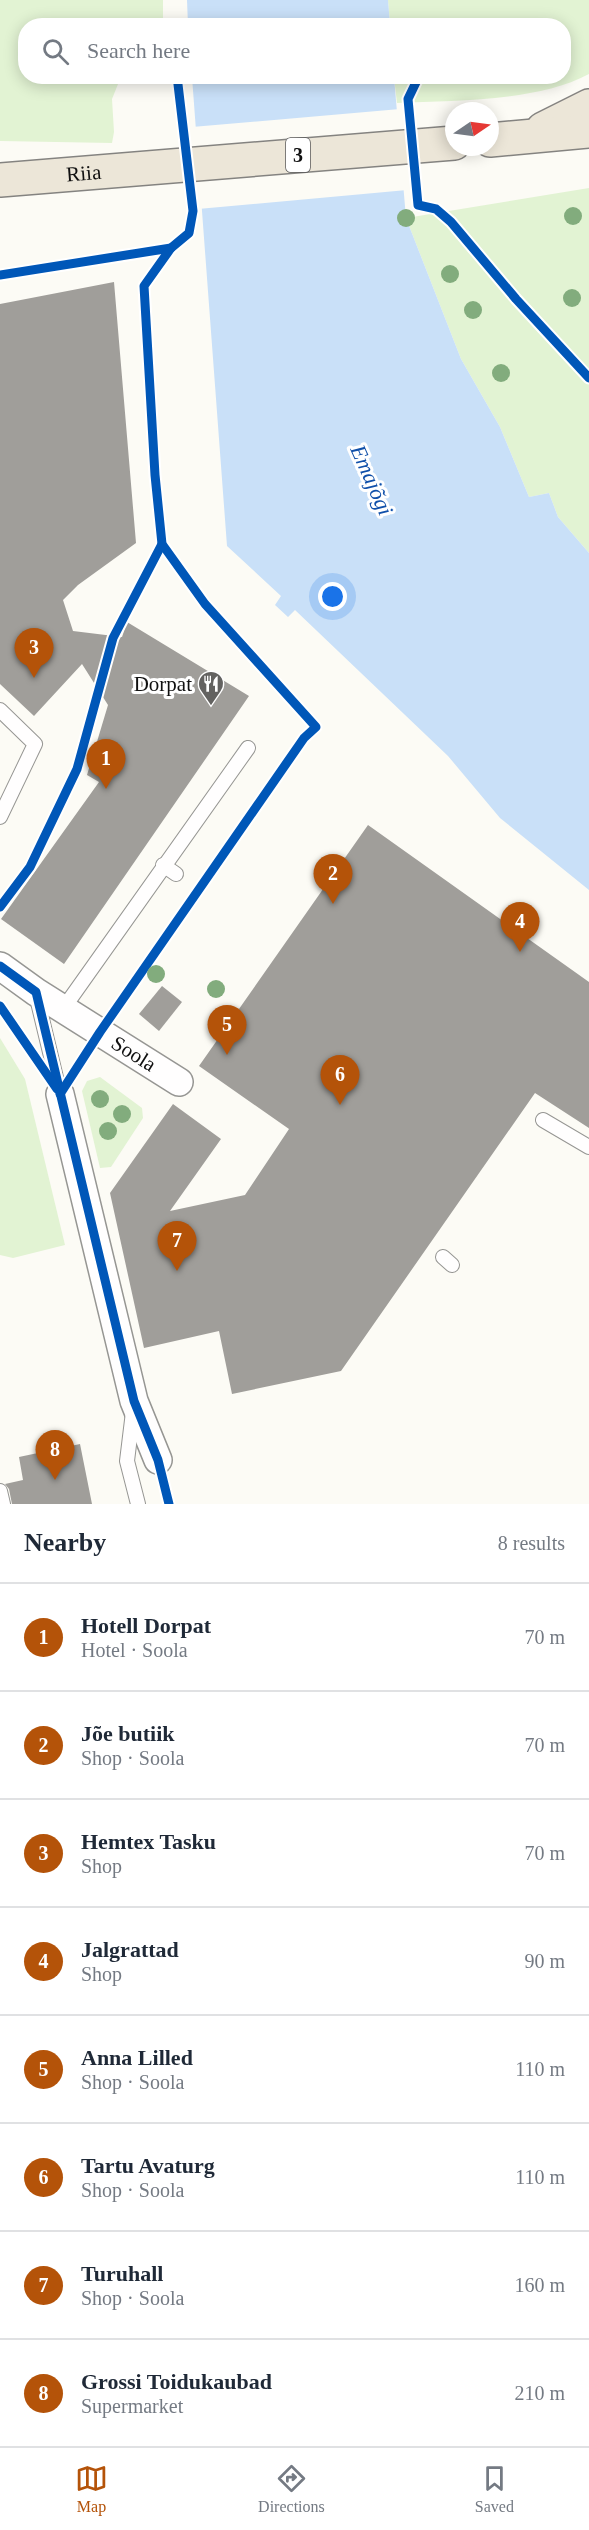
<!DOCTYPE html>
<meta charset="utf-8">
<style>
:root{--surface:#fff;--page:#f2f2f3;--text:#1f2937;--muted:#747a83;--line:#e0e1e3;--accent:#b45309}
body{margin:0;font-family:Georgia,serif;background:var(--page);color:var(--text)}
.compass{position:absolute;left:445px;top:102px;width:54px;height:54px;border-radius:50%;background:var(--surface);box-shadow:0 3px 15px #0003;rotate:77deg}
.you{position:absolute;left:333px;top:597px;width:21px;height:21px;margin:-15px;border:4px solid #fff;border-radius:50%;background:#1a73e8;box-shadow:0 0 0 9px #1a73e833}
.badge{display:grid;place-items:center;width:39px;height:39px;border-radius:50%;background:var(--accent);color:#fff;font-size:20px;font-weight:700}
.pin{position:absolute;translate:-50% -50px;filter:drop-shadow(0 2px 3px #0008)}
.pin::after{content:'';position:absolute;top:32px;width:21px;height:18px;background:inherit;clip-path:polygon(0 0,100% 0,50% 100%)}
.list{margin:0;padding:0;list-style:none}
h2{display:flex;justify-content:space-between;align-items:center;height:78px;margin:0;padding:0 24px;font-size:26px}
h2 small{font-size:20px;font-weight:400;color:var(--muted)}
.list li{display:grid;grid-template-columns:39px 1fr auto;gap:18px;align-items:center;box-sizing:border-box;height:108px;padding:0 24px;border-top:2px solid var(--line)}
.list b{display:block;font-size:22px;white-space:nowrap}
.list p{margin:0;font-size:20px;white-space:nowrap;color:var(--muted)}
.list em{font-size:20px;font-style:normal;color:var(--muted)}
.icon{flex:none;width:33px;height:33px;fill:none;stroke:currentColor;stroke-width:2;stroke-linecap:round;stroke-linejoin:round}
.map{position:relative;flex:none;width:589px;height:1504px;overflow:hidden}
.search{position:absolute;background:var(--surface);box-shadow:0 3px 15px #0003;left:18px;right:18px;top:18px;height:66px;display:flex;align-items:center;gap:15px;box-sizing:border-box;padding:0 21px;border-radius:24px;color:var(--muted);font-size:22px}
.sheet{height:942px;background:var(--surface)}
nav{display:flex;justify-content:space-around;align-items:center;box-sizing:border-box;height:84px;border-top:2px solid var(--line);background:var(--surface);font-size:16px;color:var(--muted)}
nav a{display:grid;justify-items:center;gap:3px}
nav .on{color:var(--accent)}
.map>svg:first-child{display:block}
.green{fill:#e2f3d3}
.water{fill:#c9e0f8}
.pier{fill:#fcfbf5}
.building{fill:#a09e9a}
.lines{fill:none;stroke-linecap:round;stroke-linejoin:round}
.service-casing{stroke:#969693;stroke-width:16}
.minor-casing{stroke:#969693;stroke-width:30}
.trunk-casing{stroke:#848380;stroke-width:36}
.service{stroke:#fffefe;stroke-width:14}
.minor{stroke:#fffefe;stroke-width:27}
.trunk{stroke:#ece6d8;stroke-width:33}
.cycleway-casing{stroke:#fff;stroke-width:13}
.cycleway{stroke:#0057b8;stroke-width:9}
.tree{fill:#82ac7d}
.labels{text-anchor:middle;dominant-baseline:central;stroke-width:6;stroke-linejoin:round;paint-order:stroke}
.shield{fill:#fff;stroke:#585858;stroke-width:1.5}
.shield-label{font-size:20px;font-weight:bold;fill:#101010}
.street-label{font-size:21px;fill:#101010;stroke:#fff}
.poi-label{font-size:21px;fill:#101010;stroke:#fff;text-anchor:end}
.water-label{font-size:22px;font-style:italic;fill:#1050aa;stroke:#fff}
</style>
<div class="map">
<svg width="589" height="1504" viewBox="0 0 589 1504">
<rect width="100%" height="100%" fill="#fcfbf5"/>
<!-- green -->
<g class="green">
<path d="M0 0H163V25L26 26V76L154 77 120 79 112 99 114 132 112 143 0 141Z"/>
<path d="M388 0H589V74C537 102 455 100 397 103L394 77 564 76V26L390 25Z"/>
<path d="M589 188V553L558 517 549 493 529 497 500 427 461 359 406 218Z"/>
<path d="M0 1038 25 1079 65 1245 13 1258 0 1255Z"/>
<path d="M100 1077 142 1108 143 1118 111 1167 100 1168 82 1091 87 1081Z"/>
</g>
<!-- water -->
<g class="water">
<path d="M187 0H388L390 25H188Z"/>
<path d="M192 77H394L406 218 461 359 500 427 529 497 549 493 558 517 589 553V890L500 818 448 756 295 610 288 617 275 605 281 596 227 546Z"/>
</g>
<!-- pier -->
<path class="pier" d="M400 109 407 190 198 209 192 127Z"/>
<!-- building -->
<g class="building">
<path d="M114 282 136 543 78 585 63 600 73 631 122 637 127 622 249 696 64 964 1 919 99 782 87 775 108 705 82 664 34 716 0 684V304Z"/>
<path d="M368 825 589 982V1128L535 1093 341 1371 232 1394 219 1331 144 1348 110 1193 173 1104 221 1139 170 1211 245 1195 289 1129 199 1066Z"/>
<path d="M162 986 182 1002 159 1031 139 1014Z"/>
<path d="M80 1444 92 1504H12L9 1489 5 1484 23 1480 19 1457Z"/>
</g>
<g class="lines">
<defs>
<g id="service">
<path d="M0 710 35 744 0 817"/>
<path d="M163 865 176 874"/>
<path d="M36 994 60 1094"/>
<path d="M63 1009 248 748"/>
<path d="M543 1120 589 1147"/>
<path d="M443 1257 452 1265"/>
<path d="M133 1412 127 1461 138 1504"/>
<path d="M0 1491 3 1504"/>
</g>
<g id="minor">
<path id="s1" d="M0 966 36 992 179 1082"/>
<path d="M60 1094 134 1401 158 1460"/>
</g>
<g id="trunk">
<path d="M543 129 589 106"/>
<path d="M490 140 589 131"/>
<path id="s2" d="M0 180 454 143"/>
</g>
</defs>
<!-- service casing -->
<use href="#service" class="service-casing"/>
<!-- minor casing -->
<use href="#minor" class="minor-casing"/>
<!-- trunk casing -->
<use href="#trunk" class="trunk-casing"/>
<!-- service -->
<use href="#service" class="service"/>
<!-- minor -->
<use href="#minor" class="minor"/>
<!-- trunk -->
<use href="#trunk" class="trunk"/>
<defs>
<g id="cycleway">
<path d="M419 76 408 99 418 205 436 209 451 222 516 299 589 378"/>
<path d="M0 275 171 248"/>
<path d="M0 907 30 867 77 769 113 638 162 544"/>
<path d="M0 966 36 992 134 1401 158 1460 169 1504"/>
<path d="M0 1006 57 1089"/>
<path d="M60 1094 100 1032 304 738 316 727 205 604 162 544 155 475 144 286 171 248 189 233 193 211 177 76"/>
</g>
</defs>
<!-- cycleway casing -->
<use href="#cycleway" class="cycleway-casing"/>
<!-- cycleway -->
<use href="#cycleway" class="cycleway"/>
</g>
<!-- trees -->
<g class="tree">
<circle cx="573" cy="216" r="9"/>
<circle cx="406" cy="218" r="9"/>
<circle cx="450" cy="274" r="9"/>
<circle cx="572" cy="298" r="9"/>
<circle cx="473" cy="310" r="9"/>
<circle cx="501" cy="373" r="9"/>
<circle cx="156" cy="974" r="9"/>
<circle cx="216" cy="989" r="9"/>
<circle cx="100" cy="1099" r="9"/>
<circle cx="122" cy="1114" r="9"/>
<circle cx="108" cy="1131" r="9"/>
</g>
<!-- icons -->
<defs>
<symbol id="restaurant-pin" viewBox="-11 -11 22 30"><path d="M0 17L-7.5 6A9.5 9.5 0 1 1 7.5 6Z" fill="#636260" stroke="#fff"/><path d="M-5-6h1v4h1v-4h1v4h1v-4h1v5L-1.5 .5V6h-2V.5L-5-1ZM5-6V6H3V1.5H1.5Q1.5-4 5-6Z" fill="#fff"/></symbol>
</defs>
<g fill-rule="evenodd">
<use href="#restaurant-pin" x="196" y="669" width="30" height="40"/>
</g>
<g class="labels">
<!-- shield labels -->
<rect class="shield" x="286" y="138" width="24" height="34" rx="4.5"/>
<g class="shield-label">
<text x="298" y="155">3</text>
</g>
<!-- street labels -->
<g class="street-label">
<text stroke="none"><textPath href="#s2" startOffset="84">Riia</textPath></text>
<text stroke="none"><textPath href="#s1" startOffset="160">Soola</textPath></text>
</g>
<!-- poi labels -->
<g class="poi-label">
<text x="192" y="684">Dorpat</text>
</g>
<!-- water labels -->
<g class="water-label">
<text transform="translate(372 480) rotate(66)">Emajõgi</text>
</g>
</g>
</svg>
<svg class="compass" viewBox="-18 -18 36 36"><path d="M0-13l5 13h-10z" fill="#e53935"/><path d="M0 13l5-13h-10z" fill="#747a83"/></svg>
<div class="you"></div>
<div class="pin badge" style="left:106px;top:789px">1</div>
<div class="pin badge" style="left:333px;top:904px">2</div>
<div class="pin badge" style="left:34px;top:678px">3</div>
<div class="pin badge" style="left:520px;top:952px">4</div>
<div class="pin badge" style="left:227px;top:1055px">5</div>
<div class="pin badge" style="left:340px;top:1105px">6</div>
<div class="pin badge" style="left:177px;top:1271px">7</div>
<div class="pin badge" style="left:55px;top:1480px">8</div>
<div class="search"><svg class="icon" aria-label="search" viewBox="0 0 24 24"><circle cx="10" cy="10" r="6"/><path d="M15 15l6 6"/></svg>Search here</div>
</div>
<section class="sheet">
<h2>Nearby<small>8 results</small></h2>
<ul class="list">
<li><span class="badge">1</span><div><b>Hotell Dorpat</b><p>Hotel · Soola</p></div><em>70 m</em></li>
<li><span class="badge">2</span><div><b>Jõe butiik</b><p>Shop · Soola</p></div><em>70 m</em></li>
<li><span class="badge">3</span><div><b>Hemtex Tasku</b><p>Shop</p></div><em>70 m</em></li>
<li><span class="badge">4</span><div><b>Jalgrattad</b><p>Shop</p></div><em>90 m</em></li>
<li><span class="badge">5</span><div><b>Anna Lilled</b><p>Shop · Soola</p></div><em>110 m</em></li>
<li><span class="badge">6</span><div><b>Tartu Avaturg</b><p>Shop · Soola</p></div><em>110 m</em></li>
<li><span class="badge">7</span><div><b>Turuhall</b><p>Shop · Soola</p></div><em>160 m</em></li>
<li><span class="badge">8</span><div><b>Grossi Toidukaubad</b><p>Supermarket</p></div><em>210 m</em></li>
</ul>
</section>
<nav>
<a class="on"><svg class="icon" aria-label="map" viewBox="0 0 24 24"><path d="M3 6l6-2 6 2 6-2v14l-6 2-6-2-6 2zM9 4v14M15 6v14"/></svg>Map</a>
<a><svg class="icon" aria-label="directions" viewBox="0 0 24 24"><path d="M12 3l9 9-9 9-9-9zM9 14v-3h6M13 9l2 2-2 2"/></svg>Directions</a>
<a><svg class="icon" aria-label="saved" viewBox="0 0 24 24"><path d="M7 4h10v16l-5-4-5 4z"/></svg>Saved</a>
</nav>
